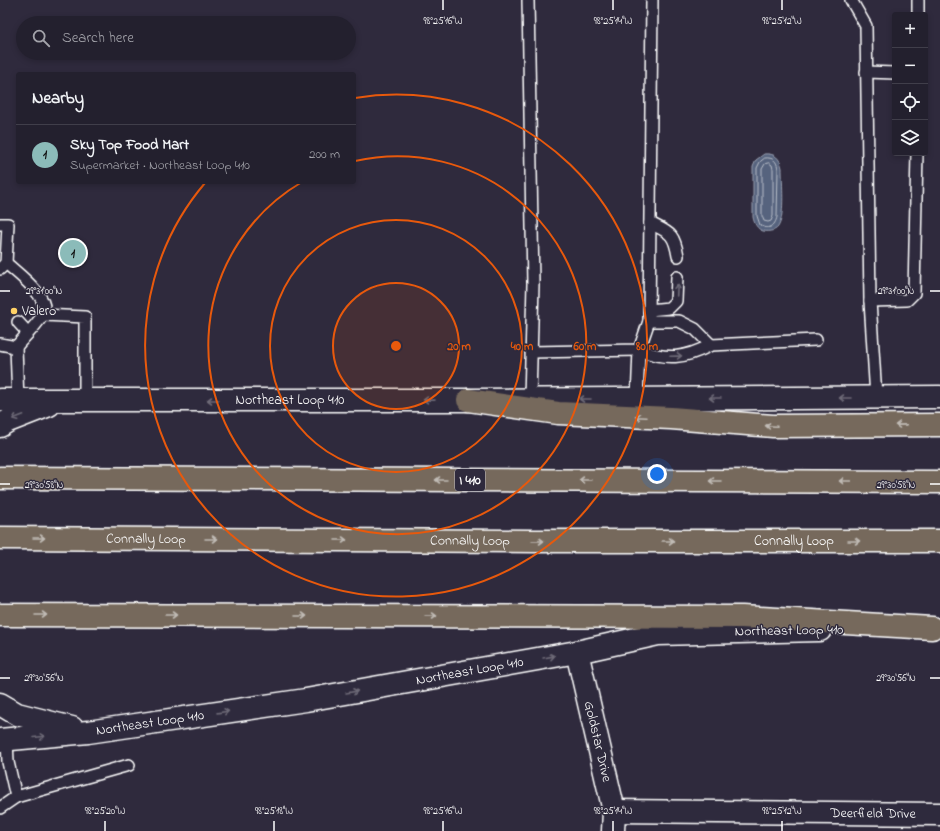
<!DOCTYPE html>
<meta charset="utf-8">
<style>
:root{--surface:#23202e;--page:#2b2836;--text:#f1f3f6;--muted:#a3a3aa;--line:#403e4a;--accent:#8bbbb9}
body{margin:0;font-family:"Indie Flower",sans-serif;background:var(--page);color:var(--text)}
.controls{position:absolute;right:12px;top:12px;display:grid;overflow:hidden;border-radius:4px;box-shadow:0 2px 6px #0003}
.controls button{width:36px;height:36px;display:grid;place-items:center;padding:0;border:0;border-bottom:1px solid var(--line);background:var(--surface);color:var(--text);font:20px sans-serif}
.you{position:absolute;left:657px;top:474px;width:14px;height:14px;margin:-10px;border:3px solid #fff;border-radius:50%;background:#1a73e8;box-shadow:0 0 0 6px #1a73e833}
.badge{display:grid;place-items:center;width:26px;height:26px;border-radius:50%;background:var(--accent);color:#111;font-size:13px;font-weight:700}
.pin{position:absolute;translate:-50% -50%;border:2px solid #fff;box-shadow:0 1px 4px #0006}
.list{margin:0;padding:0;list-style:none}
h2{display:flex;justify-content:space-between;align-items:center;height:52px;margin:0;padding:0 16px;font-size:17px}
h2 small{font-size:13px;font-weight:400;color:var(--muted)}
.list li{display:grid;grid-template-columns:26px 1fr auto;gap:12px;align-items:center;box-sizing:border-box;height:60px;padding:0 16px;border-top:1px solid var(--line)}
.list b{display:block;font-size:15px;white-space:nowrap}
.list p{margin:0;font-size:13px;white-space:nowrap;color:var(--muted)}
.list em{font-size:13px;font-style:normal;color:var(--muted)}
.icon{flex:none;width:22px;height:22px;fill:none;stroke:currentColor;stroke-width:2;stroke-linecap:round;stroke-linejoin:round}
.map{position:relative;flex:none;width:940px;height:831px;overflow:hidden}
.search{position:absolute;background:var(--surface);box-shadow:0 2px 6px #0003;left:16px;top:16px;width:340px;height:44px;display:flex;align-items:center;gap:10px;box-sizing:border-box;padding:0 14px;border-radius:22px;color:var(--muted);font-size:15px}
.panel{position:absolute;background:var(--surface);box-shadow:0 2px 6px #0003;left:16px;top:72px;width:340px;height:112px;border-radius:4px}
.map>svg:first-child{display:block}
.water{fill:#56637e;stroke:#9aa1b2}
.lines{fill:none;stroke-linecap:round;stroke-linejoin:round}
.shore{stroke:#bbc1cb;stroke-width:1}
.service-casing{stroke:#fff;stroke-width:14}
.minor-casing{stroke:#fff;stroke-width:25}
.secondary-casing{stroke:#fff;stroke-width:25}
.motorway-casing{stroke:#fff;stroke-width:25}
.service{stroke:#2f2a3d;stroke-width:11}
.minor{stroke:#2f2a3d;stroke-width:22}
.secondary{stroke:#2f2a3d;stroke-width:22}
.motorway{stroke:#76695c;stroke-width:22}
.oneway{stroke:#6d6a77}
.oneway2{stroke:#c1bcb6}
.ticks{fill:none;stroke:#fff;stroke-width:1.5}
.ring{fill:none;stroke:#e8590c;stroke-width:2}
.poi-dot{fill:#ffd166;stroke:#2f2a3d;stroke-width:1.5}
.labels{text-anchor:middle;dominant-baseline:central;stroke-width:3;stroke-linejoin:round;paint-order:stroke}
.shield{fill:#2f2a3d;stroke:#c1bfc5;stroke-width:1}
.shield-label{font-size:13px;font-weight:bold;fill:#fff}
.poi-label{font-size:14px;fill:#fff;stroke:#2f2a3d;text-anchor:start}
.street-label{font-size:14px;fill:#fff;stroke:#2f2a3d}
.ticks-label{font-size:10px;text-anchor:middle;fill:#fff;stroke:#2f2a3d;stroke-width:3;stroke-linejoin:round;paint-order:stroke}
.centre{fill:#e8590c;stroke:#2f2a3d;stroke-width:2}
.ring-label{font-size:12px;text-anchor:middle;font-weight:bold;fill:#e8590c;stroke:#2f2a3d;stroke-width:3;stroke-linejoin:round;paint-order:stroke}
</style>
<div class="map">
<svg width="940" height="831" viewBox="0 0 940 831">
<rect width="100%" height="100%" fill="#2f2a3d"/>
<filter id="ink" filterUnits="userSpaceOnUse"><feTurbulence type="fractalNoise" baseFrequency=".025" numOctaves="2"/><feDisplacementMap in="SourceGraphic" scale="8" xChannelSelector="R" yChannelSelector="G"/><feConvolveMatrix kernelMatrix="1 2 1 2 8 2 1 2 1" color-interpolation-filters="sRGB"/></filter>
<g filter="url(#ink)">
<!-- water -->
<path class="water" d="M764 154C775 153 780 158 782 168 782 182 785 214 779 225 777 231 769 232 763 231 757 229 754 223 753 217V167L756 160Z"/>
<g class="lines">
<!-- shore -->
<g class="shore">
<path d="M765 158C773 157 777 161 778 169L777 217C775 226 769 231 760 225L757 216V168L760 162Z"/>
<path d="M769 163 772 165 773 169V216L771 221 768 222 764 221 762 216V169L765 164Z"/>
</g>
<defs>
<g id="service">
<path d="M528 0 533 284 530 399"/>
<path d="M851 0 866 26 870 301 876 397"/>
<path d="M918 15V0"/>
<path d="M866 72 895 73"/>
<path d="M650 223C669 233 674 232 678 256"/>
<path d="M0 224H8L6 263 0 269"/>
<path d="M870 301 907 300 914 293 917 153"/>
<path d="M649 310 669 308 676 301 677 277"/>
<path d="M43 315 85 317V400"/>
<path d="M649 321H679L695 329 711 345"/>
<path d="M18 322 28 333"/>
<path d="M0 344 16 347C24 337 35 327 42 316 53 299 18 274 6 263"/>
<path d="M16 347 18 401"/>
<path d="M531 352 639 350 649 321 652 0"/>
<path d="M637 399 639 350C667 360 684 359 711 345L816 340"/>
<path d="M7 739 8 762 16 797"/>
<path d="M0 808 16 797 129 765"/>
</g>
<g id="minor">
<path id="s1" d="M577 652 614 811 613 831"/>
<path id="s2" d="M614 811 940 814"/>
</g>
<g id="secondary">
<path id="s3" d="M0 400H468L940 397"/>
<path d="M0 426 8 421 49 405"/>
<path d="M0 704 17 714 72 728"/>
<path id="s4" d="M0 740 88 732 306 700 577 652 658 634 820 630"/>
</g>
<g id="motorway">
<path d="M468 400 558 413 671 418 773 426 940 425"/>
<path d="M0 478 940 482"/>
<path id="s5" d="M0 538 536 541H940"/>
<path d="M0 615 742 617 932 628"/>
</g>
</defs>
<!-- service casing -->
<use href="#service" class="service-casing"/>
<!-- minor casing -->
<use href="#minor" class="minor-casing"/>
<!-- secondary casing -->
<use href="#secondary" class="secondary-casing"/>
<!-- motorway casing -->
<use href="#motorway" class="motorway-casing"/>
<!-- service -->
<use href="#service" class="service"/>
<!-- minor -->
<use href="#minor" class="minor"/>
<!-- secondary -->
<use href="#secondary" class="secondary"/>
<!-- motorway -->
<use href="#motorway" class="motorway"/>
</g>
<!-- one-way arrows -->
<defs><path id="oneway-shaft" d="M-6 0H5M1.5-3L5.5 0L1.5 3" fill="none" stroke-width="1.6" stroke-linecap="round" stroke-linejoin="round"/></defs>
<g class="oneway">
<use href="#oneway-shaft" transform="translate(677 290) rotate(-87)"/>
<use href="#oneway-shaft" transform="translate(676 356) rotate(-2)"/>
<use href="#oneway-shaft" transform="translate(715 398) rotate(180)"/>
<use href="#oneway-shaft" transform="translate(845 398) rotate(180)"/>
<use href="#oneway-shaft" transform="translate(585 399) rotate(180)"/>
<use href="#oneway-shaft" transform="translate(213 400) rotate(180)"/>
<use href="#oneway-shaft" transform="translate(429 400) rotate(-179)"/>
<use href="#oneway-shaft" transform="translate(18 417) rotate(159)"/>
<use href="#oneway-shaft" transform="translate(549 657) rotate(-10)"/>
<use href="#oneway-shaft" transform="translate(352 692) rotate(-10)"/>
<use href="#oneway-shaft" transform="translate(223 712) rotate(-8)"/>
<use href="#oneway-shaft" transform="translate(39 737) rotate(-5)"/>
</g>
<g class="oneway2">
<use href="#oneway-shaft" transform="translate(641 417) rotate(-177)"/>
<use href="#oneway-shaft" transform="translate(901 425) rotate(179)"/>
<use href="#oneway-shaft" transform="translate(771 426) rotate(-177)"/>
<use href="#oneway-shaft" transform="translate(441 480) rotate(-180)"/>
<use href="#oneway-shaft" transform="translate(585 480) rotate(-180)"/>
<use href="#oneway-shaft" transform="translate(715 481) rotate(-180)"/>
<use href="#oneway-shaft" transform="translate(845 481) rotate(-180)"/>
<use href="#oneway-shaft" transform="translate(39 538)"/>
<use href="#oneway-shaft" transform="translate(211 539)"/>
<use href="#oneway-shaft" transform="translate(341 540)"/>
<use href="#oneway-shaft" transform="translate(538 541)"/>
<use href="#oneway-shaft" transform="translate(668 541)"/>
<use href="#oneway-shaft" transform="translate(854 541)"/>
<use href="#oneway-shaft" transform="translate(41 615)"/>
<use href="#oneway-shaft" transform="translate(171 615)"/>
<use href="#oneway-shaft" transform="translate(301 616)"/>
<use href="#oneway-shaft" transform="translate(431 616)"/>
</g>
</g>
<!-- ticks -->
<path class="ticks" d="M443 0V10M613 0V10M782 0V10M0 291H10M930 291H940M0 484H10M930 484H940M0 678H10M930 678H940M105 821V831M274 821V831M443 821V831M613 821V831M782 821V831"/>
<!-- distance rings -->
<circle cx="396" cy="346" r="63" fill="#e8590c" fill-opacity=".12"/>
<g class="ring">
<circle cx="396" cy="346" r="63"/>
<circle cx="396" cy="346" r="126"/>
<path d="M355 161A189 189 0 1 1 302 182"/>
<path d="M355 98A251 251 0 1 1 205 183"/>
</g>
<!-- markers -->
<circle class="poi-dot" cx="14" cy="311" r="4"/>
<g class="labels">
<!-- shield labels -->
<rect class="shield" x="455" y="469" width="30" height="22" rx="3"/>
<g class="shield-label">
<text x="470" y="480">I 410</text>
</g>
<!-- poi labels -->
<g class="poi-label">
<text x="22" y="311">Valero</text>
</g>
<!-- street labels -->
<g class="street-label">
<text stroke="none"><textPath href="#s3" startOffset="290">Northeast Loop 410</textPath></text>
<text stroke="none"><textPath href="#s5" startOffset="146">Connally Loop</textPath></text>
<text stroke="none"><textPath href="#s5" startOffset="470">Connally Loop</textPath></text>
<text stroke="none"><textPath href="#s5" startOffset="794">Connally Loop</textPath></text>
<text transform="translate(789 631) rotate(-1)">Northeast Loop 410</text>
<text stroke="none"><textPath href="#s4" startOffset="475">Northeast Loop 410</textPath></text>
<text stroke="none"><textPath href="#s4" startOffset="151">Northeast Loop 410</textPath></text>
<text stroke="none"><textPath href="#s1" startOffset="92">Goldstar Drive</textPath></text>
<text stroke="none"><textPath href="#s2" startOffset="259">Deerfield Drive</textPath></text>
</g>
</g>
<g class="ticks-label">
<text x="443" y="24">98°25'16"W</text>
<text x="613" y="24">98°25'14"W</text>
<text x="782" y="24">98°25'12"W</text>
<text x="44" y="294">29°31'00"N</text>
<text x="896" y="294">29°31'00"N</text>
<text x="44" y="488">29°30'58"N</text>
<text x="896" y="488">29°30'58"N</text>
<text x="44" y="681">29°30'56"N</text>
<text x="896" y="681">29°30'56"N</text>
<text x="105" y="814">98°25'20"W</text>
<text x="274" y="814">98°25'18"W</text>
<text x="443" y="814">98°25'16"W</text>
<text x="613" y="814">98°25'14"W</text>
<text x="782" y="814">98°25'12"W</text>
</g>
<circle cx="396" cy="346" r="6" class="centre"/>
<g class="ring-label">
<text x="459" y="350">20 m</text>
<text x="522" y="350">40 m</text>
<text x="585" y="350">60 m</text>
<text x="647" y="350">80 m</text>
</g>
</svg>
<div class="controls">
<button>+</button>
<button>−</button>
<button><svg class="icon" aria-label="locate" viewBox="0 0 24 24"><circle cx="12" cy="12" r="6"/><path d="M12 2v4M12 18v4M2 12h4M18 12h4"/></svg></button>
<button><svg class="icon" aria-label="layers" viewBox="0 0 24 24"><path d="M12 4l9 5-9 5-9-5zM3 14l9 5 9-5"/></svg></button>
</div>
<div class="you"></div>
<div class="pin badge" style="left:73px;top:253px">1</div>
<div class="search"><svg class="icon" aria-label="search" viewBox="0 0 24 24"><circle cx="10" cy="10" r="6"/><path d="M15 15l6 6"/></svg>Search here</div>
<section class="panel">
<h2>Nearby<small></small></h2>
<ul class="list">
<li><span class="badge">1</span><div><b>Sky Top Food Mart</b><p>Supermarket · Northeast Loop 410</p></div><em>200 m</em></li>
</ul>
</section>
</div>
